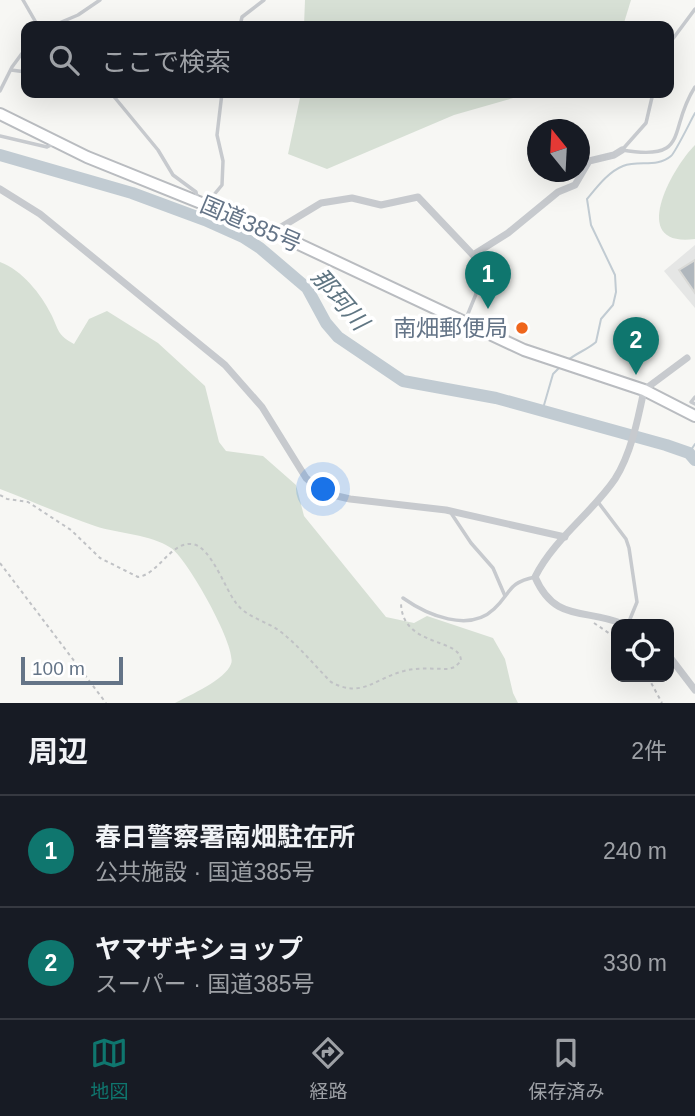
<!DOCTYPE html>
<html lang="ja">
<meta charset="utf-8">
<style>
:root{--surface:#171b24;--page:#242831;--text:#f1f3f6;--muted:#9ea1a6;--line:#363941;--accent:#0f766e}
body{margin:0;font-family:Arial,"Noto Sans JP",sans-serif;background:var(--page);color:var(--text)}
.controls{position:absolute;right:21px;bottom:21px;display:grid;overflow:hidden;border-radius:14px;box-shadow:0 7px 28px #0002}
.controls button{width:63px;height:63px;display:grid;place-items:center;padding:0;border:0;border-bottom:2px solid var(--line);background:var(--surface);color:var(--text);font:35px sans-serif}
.compass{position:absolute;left:527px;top:119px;width:63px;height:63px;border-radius:50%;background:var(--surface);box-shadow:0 7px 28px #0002;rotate:342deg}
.scale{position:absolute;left:21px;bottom:18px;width:102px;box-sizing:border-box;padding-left:7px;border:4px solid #647487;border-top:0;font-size:19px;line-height:24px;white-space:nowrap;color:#647487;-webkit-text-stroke:5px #fff;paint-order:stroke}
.you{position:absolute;left:324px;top:490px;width:24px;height:24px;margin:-18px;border:5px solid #fff;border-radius:50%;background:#1a73e8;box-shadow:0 0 0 10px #1a73e833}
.badge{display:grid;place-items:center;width:46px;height:46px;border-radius:50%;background:var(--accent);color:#fff;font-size:23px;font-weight:700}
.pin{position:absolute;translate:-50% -58px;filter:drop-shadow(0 2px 4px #0008)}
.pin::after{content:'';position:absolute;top:37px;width:24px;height:21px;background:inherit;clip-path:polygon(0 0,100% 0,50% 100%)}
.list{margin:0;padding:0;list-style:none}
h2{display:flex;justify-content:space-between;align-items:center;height:91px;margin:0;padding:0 28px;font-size:30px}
h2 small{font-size:23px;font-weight:400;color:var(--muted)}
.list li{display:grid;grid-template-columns:46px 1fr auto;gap:21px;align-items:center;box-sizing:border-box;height:112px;padding:0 28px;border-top:2px solid var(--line)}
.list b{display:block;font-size:26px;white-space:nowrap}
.list p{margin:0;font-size:23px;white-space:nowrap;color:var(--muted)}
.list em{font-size:23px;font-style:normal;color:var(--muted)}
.icon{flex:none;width:38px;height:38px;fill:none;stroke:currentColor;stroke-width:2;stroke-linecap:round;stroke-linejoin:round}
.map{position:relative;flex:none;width:695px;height:703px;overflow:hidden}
.search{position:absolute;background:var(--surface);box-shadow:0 7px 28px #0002;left:21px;right:21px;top:21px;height:77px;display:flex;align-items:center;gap:18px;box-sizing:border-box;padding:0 24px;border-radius:14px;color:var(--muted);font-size:26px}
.sheet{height:315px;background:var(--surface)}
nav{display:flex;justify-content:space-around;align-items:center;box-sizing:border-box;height:98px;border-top:2px solid var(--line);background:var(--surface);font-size:19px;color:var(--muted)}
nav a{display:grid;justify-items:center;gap:4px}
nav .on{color:var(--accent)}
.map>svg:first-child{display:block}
.built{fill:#e5e6e5}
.green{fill:#d7e0d5}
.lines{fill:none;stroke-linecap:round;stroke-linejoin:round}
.stream{stroke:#c1cbd2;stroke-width:2}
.river{stroke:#c1cbd2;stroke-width:12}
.building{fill:#b0b7bd;stroke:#d9d9d6;stroke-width:2}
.trunk-casing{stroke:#b9bcc0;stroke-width:14}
.path{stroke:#c0c2c5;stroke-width:2;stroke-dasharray:3.5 3.5;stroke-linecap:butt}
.service{stroke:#c7cace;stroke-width:3.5}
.minor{stroke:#c7cace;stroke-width:7}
.trunk{stroke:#fff;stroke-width:10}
.poi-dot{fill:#ef661c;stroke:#fff;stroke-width:2.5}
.labels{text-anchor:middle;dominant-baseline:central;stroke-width:7;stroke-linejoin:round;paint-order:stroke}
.street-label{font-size:23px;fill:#647487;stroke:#fff}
.poi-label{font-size:23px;fill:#647487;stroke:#fff;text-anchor:end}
.water-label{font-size:24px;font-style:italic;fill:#607683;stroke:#fff}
</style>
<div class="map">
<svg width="695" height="703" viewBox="0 0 695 703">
<rect width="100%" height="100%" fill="#f7f7f4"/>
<!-- built -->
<path class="built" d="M695 245V308L664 271Z"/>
<!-- green -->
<g class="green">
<path d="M305 0H631L623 26H304Z"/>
<path d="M301 93H531L454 115 327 169 288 154Z"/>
<path d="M695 145V239C627 248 672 168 695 145Z"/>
<path d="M0 262C22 270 41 294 51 314 59 330 57 335 74 344L89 319 107 311 158 343 205 386 219 442 226 451 263 456 296 485 304 516 386 617 414 623 427 616 493 638 505 659 513 693 518 703H175C190 695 225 680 231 664 238 648 186 557 171 548 150 534 119 534 95 526 63 515 31 501 0 489Z"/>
</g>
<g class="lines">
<!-- stream -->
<g class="stream">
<path d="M567 361C576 353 587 350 596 342L601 319 613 305 616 292 615 275 591 225 587 199C597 187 608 172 623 166 639 160 657 168 671 156 675 153 690 122 695 113"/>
<path d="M542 412 553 374 560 367"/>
<path d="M689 453 695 444"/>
</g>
<!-- river -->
<path class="river" d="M0 155 132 193 205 220 243 237 260 248 307 288 326 323 338 337 403 381 496 398 666 445 689 453 695 460"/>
</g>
<!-- building -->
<path class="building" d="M695 260V293L679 270Z"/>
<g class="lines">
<defs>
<path id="trunk" d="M0 114 87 157 273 232 524 350 644 390 695 416"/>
</defs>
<!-- trunk casing -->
<use href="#trunk" class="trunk-casing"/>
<!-- path -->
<g class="path">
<path d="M0 495 7 499 28 502 71 530 100 558 138 577C159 574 170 542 192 544 211 546 225 589 236 603 247 618 267 621 281 632 299 646 315 666 331 682 362 699 375 678 404 671 418 667 434 669 448 669L455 667 461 661C461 637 401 648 401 602"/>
<path d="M0 563 106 703"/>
<path d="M594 623 616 638"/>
<path d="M648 677 662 703"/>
</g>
<!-- service -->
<g class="service">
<path d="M23 0 38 26"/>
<path d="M52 26 78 15 100 0"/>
<path d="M240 26 242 17 264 0"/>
<path d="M669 44 695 9"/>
<path d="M11 70 26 72"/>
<path d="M0 91 12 67 26 48"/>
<path d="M111 93 158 150 173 175 196 192 197 197"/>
<path d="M653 93 646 123 622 150C692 162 667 129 695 87"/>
<path d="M0 136 47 147 53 144V142"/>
<path d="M208 202 222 185 223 161 217 135 222 93"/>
<path d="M465 321 476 294 473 255"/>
<path d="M695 397 691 402 695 404"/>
<path d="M598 502 626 539 629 548 637 602 628 624"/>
<path d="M451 513 471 543 493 568 505 596"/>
<path d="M403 598C427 615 469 633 494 609 512 592 507 583 535 577"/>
</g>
<!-- minor -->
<g class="minor">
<path d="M0 189 40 214 225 365 262 407 306 478 324 493 350 499 446 510 565 537"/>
<path d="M273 232 321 203 352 198 381 205 418 197 473 255 508 233 558 192 575 185 589 161 614 155 622 150"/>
<path d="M623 624C585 608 555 623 535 577 554 539 592 513 615 479 631 454 638 419 644 390L687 358"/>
<path d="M669 656 695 690"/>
</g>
<!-- trunk -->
<use href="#trunk" class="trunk"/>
</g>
<!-- markers -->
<circle class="poi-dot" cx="522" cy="328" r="7"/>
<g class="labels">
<!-- street labels -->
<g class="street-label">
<text transform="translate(251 224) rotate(23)">国道385号</text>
</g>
<!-- poi labels -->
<g class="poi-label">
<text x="508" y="328">南畑郵便局</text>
</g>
<!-- water labels -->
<g class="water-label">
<text transform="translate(340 299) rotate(49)">那珂川</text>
</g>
</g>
</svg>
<div class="controls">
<button><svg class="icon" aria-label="locate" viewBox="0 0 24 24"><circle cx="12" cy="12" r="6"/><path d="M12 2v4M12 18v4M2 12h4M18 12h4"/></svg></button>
</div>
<svg class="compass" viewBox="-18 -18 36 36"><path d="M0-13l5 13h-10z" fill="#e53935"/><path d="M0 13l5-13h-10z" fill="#9ea1a6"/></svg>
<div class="scale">100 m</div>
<div class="you"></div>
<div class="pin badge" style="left:488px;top:309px">1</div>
<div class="pin badge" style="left:636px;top:375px">2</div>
<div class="search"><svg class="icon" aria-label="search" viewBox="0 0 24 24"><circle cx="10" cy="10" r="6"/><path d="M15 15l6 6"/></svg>ここで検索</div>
</div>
<section class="sheet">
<h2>周辺<small>2件</small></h2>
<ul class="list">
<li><span class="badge">1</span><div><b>春日警察署南畑駐在所</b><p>公共施設 · 国道385号</p></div><em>240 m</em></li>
<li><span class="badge">2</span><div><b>ヤマザキショップ</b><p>スーパー · 国道385号</p></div><em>330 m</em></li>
</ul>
</section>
<nav>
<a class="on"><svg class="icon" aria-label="map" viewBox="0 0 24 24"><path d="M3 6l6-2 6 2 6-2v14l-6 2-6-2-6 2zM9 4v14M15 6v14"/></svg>地図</a>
<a><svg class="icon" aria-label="directions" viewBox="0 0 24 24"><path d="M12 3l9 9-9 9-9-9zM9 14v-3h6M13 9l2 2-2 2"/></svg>経路</a>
<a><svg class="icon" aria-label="saved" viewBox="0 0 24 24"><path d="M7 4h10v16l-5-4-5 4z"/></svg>保存済み</a>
</nav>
